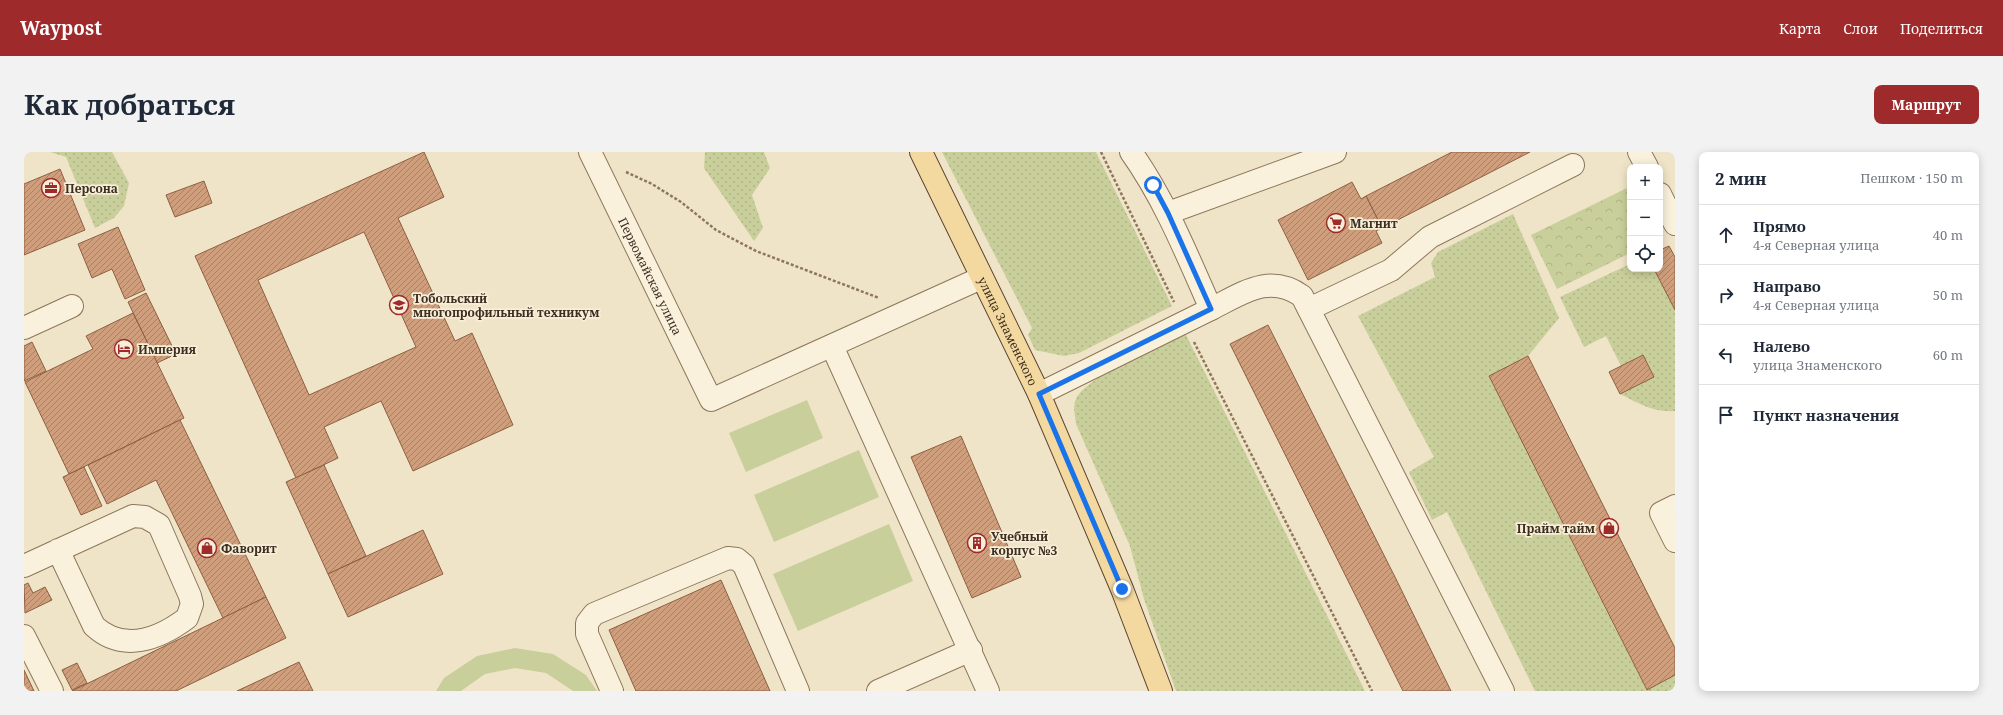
<!DOCTYPE html>
<html lang="ru">
<meta charset="utf-8">
<style>
:root{--surface:#fff;--page:#f2f2f3;--text:#1f2937;--muted:#747a83;--line:#e0e1e3;--accent:#9e2a2b}
body{margin:0;font-family:"Noto Serif",serif;background:var(--page);color:var(--text)}
.controls{position:absolute;right:12px;top:12px;display:grid;overflow:hidden;border-radius:8px;box-shadow:0 2px 10px #0003}
.controls button{width:36px;height:36px;display:grid;place-items:center;padding:0;border:0;border-bottom:1px solid var(--line);background:var(--surface);color:var(--text);font:20px sans-serif}
.stop{position:absolute;width:12px;height:12px;margin:-9px;border:3px solid #1a73e8;border-radius:50%;background:#fff}
.stop.end{background:#1a73e8;border-color:#fff;box-shadow:0 1px 4px #0008}
.list{margin:0;padding:0;list-style:none}
h2{display:flex;justify-content:space-between;align-items:center;height:52px;margin:0;padding:0 16px;font-size:17px}
h2 small{font-size:13px;font-weight:400;color:var(--muted)}
.list li{display:grid;grid-template-columns:26px 1fr auto;gap:12px;align-items:center;box-sizing:border-box;height:60px;padding:0 16px;border-top:1px solid var(--line)}
.list b{display:block;font-size:15px;white-space:nowrap}
.list p{margin:0;font-size:13px;white-space:nowrap;color:var(--muted)}
.list em{font-size:13px;font-style:normal;color:var(--muted)}
.icon{flex:none;width:22px;height:22px;fill:none;stroke:currentColor;stroke-width:2;stroke-linecap:round;stroke-linejoin:round}
.map{position:relative;flex:none;width:1651px;height:539px;overflow:hidden;border-radius:8px}
header{display:flex;align-items:center;gap:24px;box-sizing:border-box;height:56px;padding:0 20px;background:var(--accent);color:#fff}
header strong{font-size:19px}
nav{display:flex;gap:22px;margin-inline-start:auto;font-size:14px}
.intro{display:flex;align-items:center;justify-content:space-between;box-sizing:border-box;height:96px;padding:0 24px}
h1{margin:0;font-size:28px}
.button{padding:10px 18px;border-radius:8px;background:var(--accent);color:#fff;font-size:14px;font-weight:700}
main{display:flex;gap:24px;padding:0 24px}
aside{flex:1;background:var(--surface);border-radius:8px;box-shadow:0 2px 10px #0003}
.map>svg:first-child{display:block}
.grass{fill:url(#grass-dots)}
.forest{fill:url(#forest-crowns)}
.garden{fill:#c9cf9b}
.building{fill:url(#building-hatch);stroke:#8d5f41;fill-rule:evenodd}
.lines{fill:none;stroke-linecap:round;stroke-linejoin:round}
.minor-casing{stroke:#8d765c;stroke-width:24}
.major-casing{stroke:#5b4430;stroke-width:24}
.path{stroke:#8d765c;stroke-width:2.5;stroke-dasharray:3 2;stroke-linecap:butt}
.minor{stroke:#faf1dc;stroke-width:22}
.major{stroke:#f3d9a0;stroke-width:22}
.route{stroke:#1a73e8;stroke-width:5}
.labels{text-anchor:middle;dominant-baseline:central;stroke-width:3.5;stroke-linejoin:round;paint-order:stroke}
.poi-label{font-size:12px;font-weight:bold;fill:#3d2e20;stroke:#f7eed8;text-anchor:start}
.street-label{font-size:12px;fill:#3d2e20;stroke:#f7eed8}
</style>
<header>
<strong>Waypost</strong>
<nav><a>Карта</a><a>Слои</a><a>Поделиться</a></nav>
</header>
<div class="intro"><h1>Как добраться</h1><a class="button">Маршрут</a></div>
<main>
<div class="map">
<svg width="1651" height="539" viewBox="0 0 1651 539">
<defs>
<pattern id="grass-dots" width="8" height="8" patternUnits="userSpaceOnUse"><rect width="8" height="8" fill="#c9cf9b"/><path d="M2 2h.1M6 6h.1" fill="none" stroke="#aeb285" stroke-width="1.8" stroke-linecap="round"/></pattern>
<pattern id="forest-crowns" width="20" height="18" patternUnits="userSpaceOnUse"><rect width="20" height="18" fill="#c9cf9b"/><path d="M2 6a3 3 0 1 1 6 0M12 15a3 3 0 1 1 6 0" fill="none" stroke="#aeb285"/></pattern>
<pattern id="building-hatch" width="6" height="6" patternUnits="userSpaceOnUse"><rect width="6" height="6" fill="#cf9f7d"/><path d="M-1 1l2-2M0 6l6-6M5 7l2-2" fill="none" stroke="#a98266"/></pattern>
</defs>
<rect width="100%" height="100%" fill="#f0e4c8"/>
<!-- grass -->
<g class="grass">
<path d="M26 0H88L105 31 100 54 90 66 71 76 42 5Z"/>
<path d="M681 0H740L746 16 728 43 739 76 730 89 680 16Z"/>
<path d="M918 0H1072L1148 154 1055 201 1040 204 1011 198 1004 183 1008 176Z"/>
<path d="M1489 62 1535 166 1504 204 1465 224 1622 537 1651 523V539H1511L1423 360 1408 368 1385 320 1410 305 1334 164 1411 125 1407 111 1414 100Z"/>
<path d="M1606 112V117H1630L1651 158V259C1630 261 1614 251 1596 242L1619 203 1597 214 1582 184 1560 195 1536 145Z"/>
<path d="M1160 179 1341 539H1152L1120 447 1106 394 1052 272C1051 263 1048 253 1053 245 1067 223 1134 193 1160 179Z"/>
</g>
<!-- forest -->
<path class="forest" d="M1603 36 1606 41V101L1533 137 1507 83Z"/>
<!-- garden -->
<g class="garden">
<path d="M783 248 799 286 722 320 705 281Z"/>
<path d="M835 298 855 345 750 390 730 343Z"/>
<path d="M865 372 889 429 774 479 749 422Z"/>
<path d="M491 496 529 502 562 523 573 539H549L522 521 491 516 461 522 437 539H412L420 526 453 504Z"/>
</g>
<!-- building -->
<g class="building">
<path d="M400 0 420 45 374 66 431 189 448 181 489 273 389 319 357 249 300 275 314 306 272 326 171 104ZM340 80 392 195 285 243 234 128Z"/>
<path d="M1428 0H1506L1358 76 1342 44Z"/>
<path d="M36 17 61 78 0 103V32Z"/>
<path d="M180 29 188 51 151 65 142 43Z"/>
<path d="M1328 30 1337 47 1342 44 1358 76 1352 79 1358 91 1284 128 1254 68Z"/>
<path d="M94 75 121 138 101 147 88 117 68 126 54 92Z"/>
<path d="M1645 94 1651 105V158L1630 117H1636V98Z"/>
<path d="M122 141 152 202 133 211 104 150Z"/>
<path d="M109 161 160 266 45 322 1 230 69 197 62 184Z"/>
<path d="M1244 173 1372 427 1427 539H1379L1206 192Z"/>
<path d="M8 190 22 219 0 229V194Z"/>
<path d="M1619 203 1630 225 1596 242 1585 220Z"/>
<path d="M1504 204 1651 496V523L1623 538 1465 224Z"/>
<path d="M156 268 242 445 199 466 132 328 83 352 64 313Z"/>
<path d="M937 284 997 425 948 446 887 305Z"/>
<path d="M300 313 342 404 304 422 262 330Z"/>
<path d="M60 315 78 354 57 363 39 325Z"/>
<path d="M399 378 419 422 324 465 304 422Z"/>
<path d="M697 428 746 539H612L585 478Z"/>
<path d="M4 431 9 441 21 435 28 448 1 461 0 433Z"/>
<path d="M242 445 262 486 152 539H48Z"/>
<path d="M275 510 289 539H213Z"/>
<path d="M53 511 63 531 48 538 38 518Z"/>
<path d="M0 518 10 539H0Z"/>
</g>
<g class="lines">
<defs>
<g id="minor">
<path id="s1" d="M566 0 687 248 957 126"/>
<path d="M1615 0 1623 15"/>
<path d="M1636 42 1651 72"/>
<path d="M1144 61 1311 0"/>
<path d="M1187 157C1219 141 1245 121 1278 144L1479 539"/>
<path d="M1285 157 1367 118 1406 85 1549 13"/>
<path d="M0 176 48 154"/>
<path d="M808 194 964 539"/>
<path d="M1015 242 1187 157C1163 103 1141 48 1107 0"/>
<path d="M1651 354 1637 361 1651 389"/>
<path d="M0 414 109 364 121 365 135 373 166 444 168 452 163 466C135 487 99 501 70 474L34 398"/>
<path d="M0 484 28 539"/>
<path d="M588 539 563 482V471L570 462 704 406 713 407 720 413 774 539"/>
<path d="M854 539 947 498"/>
</g>
<g id="major">
<path id="s2" d="M897 0 1015 242 1098 437 1137 539"/>
</g>
</defs>
<!-- minor casing -->
<use href="#minor" class="minor-casing"/>
<!-- major casing -->
<use href="#major" class="major-casing"/>
<!-- path -->
<g class="path">
<path d="M1077 0 1150 150"/>
<path d="M602 20 628 32 657 50 692 78 732 99 855 146"/>
<path d="M1170 190 1348 539"/>
</g>
<!-- minor -->
<use href="#minor" class="minor"/>
<!-- major -->
<use href="#major" class="major"/>
</g>
<g class="lines">
<!-- route -->
<path class="route" d="M1098 437 1015 242 1187 157 1144 61 1129 33"/>
</g>
<!-- icons -->
<defs>
<symbol id="office-ring" viewBox="-11 -11 22 22"><circle r="9.5" fill="#f7eed8" stroke="#9e2a2b" stroke-width="1.5"/><path d="M-6-3h4V-5.5h4V-3h4V5H-6ZM-1-4.5V-3h2v-1.5ZM-6 0V1H6V0Z" fill="#9e2a2b"/></symbol>
<symbol id="supermarket-ring" viewBox="-11 -11 22 22"><circle r="9.5" fill="#f7eed8" stroke="#9e2a2b" stroke-width="1.5"/><path d="M-6-5.5h2.5l.6 2H6L4.5 2H-2.5L-4.4-4H-6ZM-1.5 3.2a1.3 1.3 0 1 0 .1 0ZM3 3.2a1.3 1.3 0 1 0 .1 0Z" fill="#9e2a2b"/></symbol>
<symbol id="university-ring" viewBox="-11 -11 22 22"><circle r="9.5" fill="#f7eed8" stroke="#9e2a2b" stroke-width="1.5"/><path d="M0-5L7-2L0 1L-7-2ZM-4 1L0 2.5L4 1V4Q0 6-4 4Z" fill="#9e2a2b"/></symbol>
<symbol id="hotel-ring" viewBox="-11 -11 22 22"><circle r="9.5" fill="#f7eed8" stroke="#9e2a2b" stroke-width="1.5"/><path d="M-6-4.5h1.5V1H6V5H4.5V3h-9V5H-6ZM-4 0a1.8 1.8 0 1 1 3.6 0ZM.5 0V-2.5h3Q6-2.5 6 0Z" fill="#9e2a2b"/></symbol>
<symbol id="shop-ring" viewBox="-11 -11 22 22"><circle r="9.5" fill="#f7eed8" stroke="#9e2a2b" stroke-width="1.5"/><path d="M-5-2.5h2.3a2.7 3.5 0 0 1 5.4 0H5L5.5 6h-11ZM-1.5-2.5h3a1.5 2.3 0 0 0-3 0Z" fill="#9e2a2b"/></symbol>
<symbol id="building-ring" viewBox="-11 -11 22 22"><circle r="9.5" fill="#f7eed8" stroke="#9e2a2b" stroke-width="1.5"/><path d="M-4-6H4V6H1V3H-1V6H-4ZM-2.5-4.3h1.7v1.8h-1.7ZM.8-4.3h1.7v1.8H.8ZM-2.5-1h1.7V.8h-1.7ZM.8-1h1.7V.8H.8Z" fill="#9e2a2b"/></symbol>
</defs>
<g fill-rule="evenodd">
<use href="#office-ring" x="16" y="25" width="22" height="22"/>
<use href="#supermarket-ring" x="1301" y="60" width="22" height="22"/>
<use href="#university-ring" x="364" y="142" width="22" height="22"/>
<use href="#hotel-ring" x="89" y="186" width="22" height="22"/>
<use href="#shop-ring" x="1574" y="365" width="22" height="22"/>
<use href="#building-ring" x="942" y="380" width="22" height="22"/>
<use href="#shop-ring" x="172" y="385" width="22" height="22"/>
</g>
<g class="labels">
<!-- poi labels -->
<g class="poi-label">
<text x="41" y="36">Персона</text>
<text x="1326" y="71">Магнит</text>
<text x="389" y="146">Тобольский<tspan x="389" dy="14">многопрофильный техникум</tspan></text>
<text x="114" y="197">Империя</text>
<text x="1571" y="376" text-anchor="end">Прайм тайм</text>
<text x="967" y="384">Учебный<tspan x="967" dy="14">корпус №3</tspan></text>
<text x="197" y="396">Фаворит</text>
</g>
<!-- street labels -->
<g class="street-label">
<text stroke="none"><textPath href="#s1" startOffset="138">Первомайская улица</textPath></text>
<text stroke="none"><textPath href="#s2" startOffset="199">улица Знаменского</textPath></text>
</g>
</g>
</svg>
<div class="controls">
<button>+</button>
<button>−</button>
<button><svg class="icon" aria-label="locate" viewBox="0 0 24 24"><circle cx="12" cy="12" r="6"/><path d="M12 2v4M12 18v4M2 12h4M18 12h4"/></svg></button>
</div>
<div class="stop" style="left:1129px;top:33px"></div>
<div class="stop end" style="left:1098px;top:437px"></div>
</div>
<aside>
<h2>2 мин<small>Пешком · 150 m</small></h2>
<ul class="list">
<li><svg class="icon" aria-label="ahead" viewBox="0 0 24 24"><path d="M12 20V5M6 11l6-6 6 6"/></svg><div><b>Прямо</b><p>4-я Северная улица</p></div><em>40 m</em></li>
<li><svg class="icon" aria-label="right" viewBox="0 0 24 24"><path d="M7 20v-9h11M14 6l5 5-5 5"/></svg><div><b>Направо</b><p>4-я Северная улица</p></div><em>50 m</em></li>
<li><svg class="icon" aria-label="left" viewBox="0 0 24 24"><path d="M17 20v-9H6M10 6l-5 5 5 5"/></svg><div><b>Налево</b><p>улица Знаменского</p></div><em>60 m</em></li>
<li><svg class="icon" aria-label="arrive" viewBox="0 0 24 24"><path d="M6 21V4h12l-3 4 3 4H6"/></svg><div><b>Пункт назначения</b></div></li>
</ul>
</aside>
</main>
